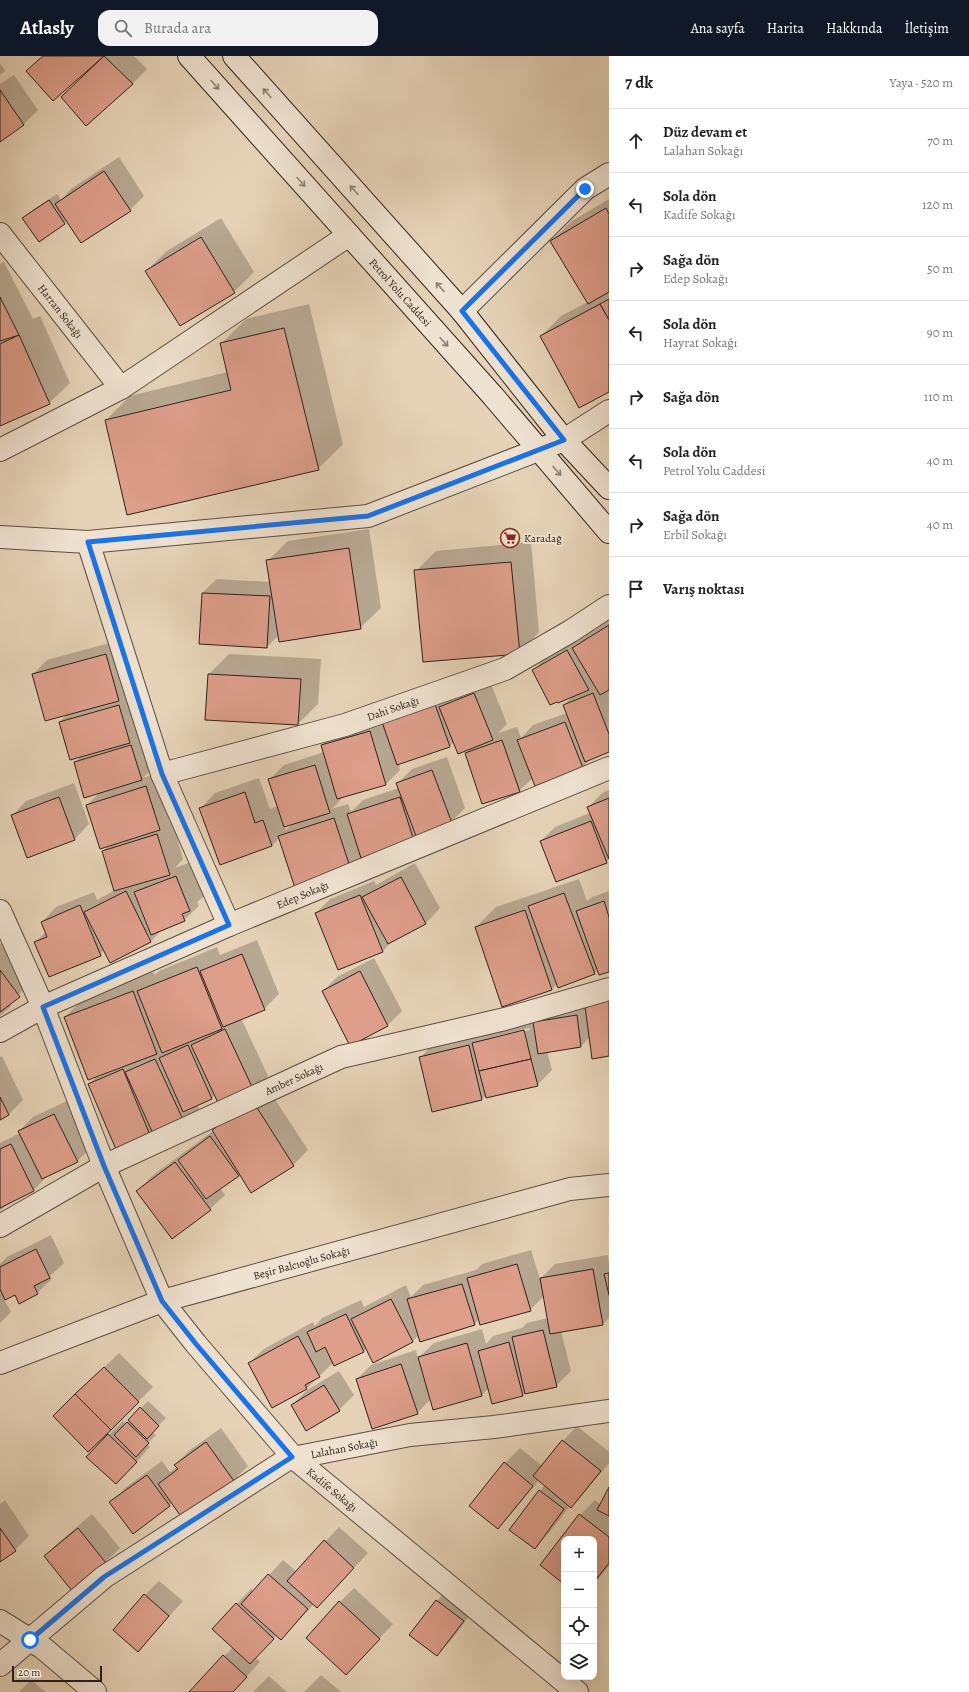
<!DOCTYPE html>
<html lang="tr">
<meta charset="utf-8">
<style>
:root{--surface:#fff;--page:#f2f2f2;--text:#222;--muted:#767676;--line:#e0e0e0;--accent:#111827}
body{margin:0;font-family:Alegreya,serif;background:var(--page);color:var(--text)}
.controls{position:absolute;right:12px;bottom:12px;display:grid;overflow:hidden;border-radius:8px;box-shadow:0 4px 16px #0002}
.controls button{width:36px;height:36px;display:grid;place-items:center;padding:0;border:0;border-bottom:1px solid var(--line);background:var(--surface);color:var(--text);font:20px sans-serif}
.scale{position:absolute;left:12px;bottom:10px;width:90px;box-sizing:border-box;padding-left:4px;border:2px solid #2e211c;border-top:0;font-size:11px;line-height:14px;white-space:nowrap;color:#2e211c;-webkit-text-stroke:3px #efe2d0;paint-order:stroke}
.stop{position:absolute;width:12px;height:12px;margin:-9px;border:3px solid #1a73e8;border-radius:50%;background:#fff}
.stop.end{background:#1a73e8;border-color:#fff;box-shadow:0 1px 4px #0008}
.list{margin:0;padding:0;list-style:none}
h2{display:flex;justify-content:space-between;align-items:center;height:52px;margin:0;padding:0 16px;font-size:17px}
h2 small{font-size:13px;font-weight:400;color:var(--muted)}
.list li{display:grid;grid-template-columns:26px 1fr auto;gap:12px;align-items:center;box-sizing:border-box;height:64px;padding:0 16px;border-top:1px solid var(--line)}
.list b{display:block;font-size:15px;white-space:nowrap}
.list p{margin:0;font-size:13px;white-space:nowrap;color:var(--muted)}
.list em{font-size:13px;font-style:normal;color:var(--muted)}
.icon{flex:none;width:22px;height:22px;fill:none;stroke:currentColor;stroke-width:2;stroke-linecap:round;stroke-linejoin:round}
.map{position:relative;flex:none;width:609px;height:1636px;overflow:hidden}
header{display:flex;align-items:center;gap:24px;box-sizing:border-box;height:56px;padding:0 20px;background:var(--accent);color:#fff}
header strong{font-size:19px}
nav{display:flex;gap:22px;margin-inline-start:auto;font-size:14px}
.search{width:280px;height:36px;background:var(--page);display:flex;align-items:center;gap:10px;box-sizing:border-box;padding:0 14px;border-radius:12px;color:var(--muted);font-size:15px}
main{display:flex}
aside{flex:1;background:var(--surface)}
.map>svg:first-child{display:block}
.shadow{fill:#0003;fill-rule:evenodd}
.building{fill:#dd9e8a;stroke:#2e211c}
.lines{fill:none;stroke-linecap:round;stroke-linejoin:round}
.minor-casing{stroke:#5c4e43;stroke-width:24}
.secondary-casing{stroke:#2e211c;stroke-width:24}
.minor{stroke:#efe2d0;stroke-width:22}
.secondary{stroke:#efe2d0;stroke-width:22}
.oneway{stroke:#8e8276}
.route{stroke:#1a73e8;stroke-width:5}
.labels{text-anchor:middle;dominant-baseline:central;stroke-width:4;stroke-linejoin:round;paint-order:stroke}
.street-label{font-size:11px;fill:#2e211c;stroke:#efe2d0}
.poi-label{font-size:11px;fill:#2e211c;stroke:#efe2d0;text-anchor:start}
</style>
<header>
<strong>Atlasly</strong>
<div class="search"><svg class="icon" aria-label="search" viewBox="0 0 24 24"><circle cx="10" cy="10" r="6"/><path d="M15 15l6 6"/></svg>Burada ara</div>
<nav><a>Ana sayfa</a><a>Harita</a><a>Hakkında</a><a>İletişim</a></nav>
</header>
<main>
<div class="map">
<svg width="609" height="1636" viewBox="0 0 609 1636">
<rect width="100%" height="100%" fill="#e6d3b7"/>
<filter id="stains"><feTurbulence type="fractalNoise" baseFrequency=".005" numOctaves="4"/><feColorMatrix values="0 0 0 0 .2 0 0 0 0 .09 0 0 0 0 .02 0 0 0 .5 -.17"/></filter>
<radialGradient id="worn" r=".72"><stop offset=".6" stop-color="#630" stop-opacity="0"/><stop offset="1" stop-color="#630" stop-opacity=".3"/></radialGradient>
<!-- shadow -->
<g class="shadow">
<path d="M42 0H134L147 13 132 28 90 11 27 15Z"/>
<path d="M0 7 5 15 0 19Z"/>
<path d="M14 19 38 54 24 68 0 85V28Z"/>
<path d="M119 101 144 140 130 154 67 164 64 167 24 163 31 155 57 138 61 144 71 133Z"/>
<path d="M609 143V334L541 280 561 260 588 246 551 185 572 165Z"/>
<path d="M221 162 254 216 234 236 146 215 167 195Z"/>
<path d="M4 206 33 263 40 260 70 327 49 347 0 369V208Z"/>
<path d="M309 248 343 388 318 413 106 364 130 340 228 316 222 287 246 263Z"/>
<path d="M369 473 381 552 360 572 279 579 267 591 202 537 217 523 270 526 267 505 288 485Z"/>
<path d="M531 486 539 576 519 597 416 515 436 495Z"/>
<path d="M609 562V695L591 702 583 711 533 722 519 735 466 697 472 691 455 685 449 691 399 708 400 714 386 728 343 741 332 753 348 748 351 756 363 744 399 732 398 727 412 713 447 701 465 752 451 766 413 784 363 800 350 813 280 781 272 790 201 752 215 737 259 722 270 753 278 750 270 723 284 709 324 696 322 689 336 675 489 623 507 668 498 677 517 671 521 682 533 669 567 657 564 649 573 640 533 615 547 600 582 581 583 582 593 572ZM292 768 286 774 284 770Z"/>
<path d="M120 584 156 709 143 722 160 716 174 759 168 766 172 764 183 803 175 812 191 806 204 840 197 846 199 850 184 864 164 872 151 885 110 906 104 894 100 899 35 886 46 876 42 866 56 851 94 836 97 844 115 834 103 795 108 790 87 749 101 735 75 707 81 700 60 666 67 658 33 618 47 604Z"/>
<path d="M229 598 321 603 318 648 298 668 209 618Z"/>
<path d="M74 727 89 768 75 783 28 801 12 760 26 745Z"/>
<path d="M609 734V803L606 806 541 785 555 771 590 757 588 752 602 737Z"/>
<path d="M415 807 440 852 426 867 394 883 382 896 316 857 330 843 374 825 376 829Z"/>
<path d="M579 823 587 845 592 841 609 835V915L598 914 594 917 558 927 552 933 503 949 476 871 496 851Z"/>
<path d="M257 884 279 938 264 953 241 962 268 1020 253 1034 215 1038 212 1042 197 1048 199 1053 185 1067 152 1083 89 1028 98 1019 65 961 85 941 153 916 155 919 159 915 217 891 220 899Z"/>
<path d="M4 886 34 925 9 947 11 950 0 960V888Z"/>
<path d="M374 902 402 955 387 970 323 935 337 921Z"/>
<path d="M609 927V999L590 981 581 990 547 995 552 1014 537 1029 486 1039 482 1043 433 1055 420 1002 434 987ZM529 972 530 974 489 984V982Z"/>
<path d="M2 1000 23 1044 8 1059 0 1063V1001Z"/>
<path d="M269 1034 308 1094 293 1109 240 1117 220 1132 225 1139 210 1153 137 1135 152 1120 213 1075 227 1060Z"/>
<path d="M69 1044 92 1091 77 1105 48 1119 34 1134 4 1149 5 1150 0 1155V1087L20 1077 19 1075 33 1061Z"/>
<path d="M51 1179 64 1207 50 1220 52 1223 37 1237 15 1238 4 1243 11 1256 0 1267V1208L7 1201Z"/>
<path d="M531 1194 540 1223 555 1208 608 1199 609 1207V1262L603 1268 561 1275 571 1315 556 1330 525 1337 523 1339 493 1347 489 1332 482 1339 434 1352 431 1343 417 1357 357 1323 371 1309 416 1294 418 1302 434 1287 482 1273 486 1288 493 1280 522 1272 527 1267 548 1262 544 1240 530 1254 480 1263 474 1268 419 1279 412 1286 367 1292 364 1295 333 1307 307 1332 273 1350 249 1307 264 1293 313 1266 315 1270 322 1262 361 1244 364 1251 406 1229 411 1241 423 1229 476 1214 482 1208Z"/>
<path d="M119 1297 153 1331 88 1395 54 1360Z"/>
<path d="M339 1315 354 1339 339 1354 307 1373 292 1349 307 1334Z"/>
<path d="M148 1345 166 1362 152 1376 156 1379 147 1388 150 1391 130 1413 87 1401 123 1365 126 1368Z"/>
<path d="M577 1370 609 1396V1407L585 1436 571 1451 570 1450 549 1477 535 1491 540 1435 545 1429 539 1424 512 1457 498 1472 470 1449 505 1407 520 1392 542 1410 563 1385Z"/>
<path d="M221 1372 248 1410 234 1424 182 1460 172 1447 133 1477 111 1446 125 1432 162 1405 170 1416 177 1411 175 1409 190 1394Z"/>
<path d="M609 1433V1510L594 1528V1483H564V1527L541 1509 580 1459 595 1444 601 1449Z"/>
<path d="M5 1444 29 1480 15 1494 0 1505V1448Z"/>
<path d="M92 1458 120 1492 106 1506 72 1533 45 1500 59 1486Z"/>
<path d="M339 1471 368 1497 317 1551 314 1548 281 1583 277 1579 255 1601 260 1606 232 1636H190L233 1591 213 1573 251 1533 254 1535 283 1504 297 1516Z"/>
<path d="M159 1525 183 1545 138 1595 145 1539Z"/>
<path d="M451 1530 477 1550 451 1584 437 1599V1545Z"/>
<path d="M354 1532 393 1568 360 1603 340 1546Z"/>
<path d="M321 1619 341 1636H304Z"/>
<path d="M269 1620 287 1636H253Z"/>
<path d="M31 1624 46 1636H19Z"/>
</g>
<!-- building -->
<g class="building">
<path d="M43 0H104L53 45 26 15Z"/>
<path d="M104 0 133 28 86 70 61 41Z"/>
<path d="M0 34 24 69 0 86Z"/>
<path d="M104 115 131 155 81 187 55 148Z"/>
<path d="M49 144 65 168 39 186 22 162Z"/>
<path d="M606 152 609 158V236L588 248 550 185Z"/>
<path d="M201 181 235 237 180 270 145 215Z"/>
<path d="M0 241 19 279 0 285Z"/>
<path d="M609 243V264L600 248Z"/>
<path d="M600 248 609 264V336L579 352 540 280Z"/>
<path d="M284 272 319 414 127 459 105 364 231 334 220 287Z"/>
<path d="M19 279 50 348 0 370V288Z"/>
<path d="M349 492 361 573 279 586 266 504Z"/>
<path d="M511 506 520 598 423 606 414 514Z"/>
<path d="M202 537 270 540 267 592 199 588Z"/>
<path d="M609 569V634L600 639 572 592Z"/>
<path d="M567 594 589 634 558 647 557 646 550 649 532 614Z"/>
<path d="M106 598 119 645 45 665 32 618Z"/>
<path d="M208 618 301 623 298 669 205 664Z"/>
<path d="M474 637 493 684 458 698 439 651Z"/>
<path d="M593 637 609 678V696L585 706 563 649Z"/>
<path d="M434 645 450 691 397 709 381 663Z"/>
<path d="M119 649 130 687 70 704 59 666Z"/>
<path d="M565 666 583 712 535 730 517 684Z"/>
<path d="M370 675 386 729 337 743 321 689Z"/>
<path d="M502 684 520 736 482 748 465 697Z"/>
<path d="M131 689 142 724 84 742 74 706Z"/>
<path d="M315 709 330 757 284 771 268 723Z"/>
<path d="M432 714 452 767 416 780 396 727Z"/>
<path d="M146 730 160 774 100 793 86 749Z"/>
<path d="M245 736 255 767 263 764 272 790 220 809 199 752Z"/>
<path d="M59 741 75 784 27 802 11 759Z"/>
<path d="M400 741 414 785 361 802 347 758Z"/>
<path d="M609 742V803L587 751Z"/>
<path d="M334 762 351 814 295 832 278 780Z"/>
<path d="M591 765 607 807 556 826 540 785Z"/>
<path d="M157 778 170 819 114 835 102 795Z"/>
<path d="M176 820 190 855 182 858 185 865 151 879 134 836Z"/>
<path d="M401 821 426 868 388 888 362 841Z"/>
<path d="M126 835 151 886 110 907 84 856Z"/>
<path d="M564 837 595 918 558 932 528 850Z"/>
<path d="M360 839 383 896 338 914 315 857Z"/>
<path d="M604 845 609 861V916L599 919 576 855Z"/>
<path d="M80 849 101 900 49 921 34 886 47 881 41 866Z"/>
<path d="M525 854 552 934 502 951 475 871Z"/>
<path d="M242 898 265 954 223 971 200 915Z"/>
<path d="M197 911 222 973 162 997 137 935Z"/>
<path d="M0 914 20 941 0 956Z"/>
<path d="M360 915 388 970 350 990 322 935Z"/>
<path d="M133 935 157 998 88 1024 64 961Z"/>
<path d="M609 940V1000L592 1003 584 943Z"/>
<path d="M577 959 581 991 538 998 533 966Z"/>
<path d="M225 973 254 1035 220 1051 191 989Z"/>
<path d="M524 974 531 1003 479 1015 472 987Z"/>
<path d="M188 989 212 1043 183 1056 159 1002Z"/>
<path d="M469 989 482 1044 432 1056 419 1001Z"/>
<path d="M155 1003 185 1068 155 1082 125 1016Z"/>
<path d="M531 1003 538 1030 486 1042 479 1015Z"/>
<path d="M123 1013 152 1084 118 1098 88 1028Z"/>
<path d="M0 1041 9 1059 0 1064Z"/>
<path d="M254 1047 294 1110 251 1137 212 1074Z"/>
<path d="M54 1058 78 1106 42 1123 18 1075Z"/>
<path d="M210 1080 239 1120 206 1143 178 1104Z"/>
<path d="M11 1088 34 1135 0 1152V1093Z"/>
<path d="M175 1106 211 1154 172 1183 136 1135Z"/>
<path d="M36 1193 50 1222 34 1230 38 1238 19 1248 15 1239 5 1244 0 1233V1211Z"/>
<path d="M517 1208 531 1255 480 1269 467 1222Z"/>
<path d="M593 1213 603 1269 550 1278 540 1222Z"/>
<path d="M609 1217V1239L604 1218Z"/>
<path d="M462 1228 475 1269 420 1286 407 1243Z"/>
<path d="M391 1243 413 1286 373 1307 351 1263Z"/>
<path d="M346 1258 364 1296 334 1310 325 1291 316 1296 307 1276Z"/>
<path d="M543 1274 557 1331 525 1338 512 1281Z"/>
<path d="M298 1280 320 1321 305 1329 307 1333 272 1352 248 1307Z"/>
<path d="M509 1286 523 1340 492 1348 478 1295Z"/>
<path d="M467 1287 482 1340 433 1354 418 1301Z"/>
<path d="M401 1308 418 1358 372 1373 356 1323Z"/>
<path d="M104 1311 139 1346 111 1374 75 1338Z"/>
<path d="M324 1329 340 1355 306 1375 291 1349Z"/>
<path d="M75 1338 111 1374 88 1396 53 1360Z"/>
<path d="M140 1351 159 1370 147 1383 128 1364Z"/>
<path d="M127 1366 149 1387 136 1401 114 1379Z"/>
<path d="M108 1378 137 1406 116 1428 86 1401Z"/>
<path d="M562 1384 601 1415 571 1452 533 1420Z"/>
<path d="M206 1386 234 1425 182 1462 158 1428 178 1413 174 1409Z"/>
<path d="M504 1406 533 1430 498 1473 469 1450Z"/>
<path d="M147 1419 170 1450 133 1478 109 1446Z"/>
<path d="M609 1431V1460L597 1454Z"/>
<path d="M539 1434 564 1453 535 1493 509 1474Z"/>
<path d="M579 1458 609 1481V1507L594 1526V1483H564V1528L540 1509Z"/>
<path d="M0 1472 16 1495 0 1506Z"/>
<path d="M78 1472 106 1507 72 1535 44 1500Z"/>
<path d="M324 1484 354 1512 317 1552 287 1525Z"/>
<path d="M268 1518 308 1553 281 1584 241 1548Z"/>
<path d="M144 1538 169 1560 138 1596 113 1574Z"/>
<path d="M436 1544 464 1565 437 1600 409 1579Z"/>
<path d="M339 1545 380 1583 346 1619 306 1582Z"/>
<path d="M236 1547 274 1583 250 1608 212 1573Z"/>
<path d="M223 1599 247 1621 233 1636H189Z"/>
</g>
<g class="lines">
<defs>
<g id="minor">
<path id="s1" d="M0 178 121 332"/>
<path d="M462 255 585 133 609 118"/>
<path d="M0 394 121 332 349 179"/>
<path d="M0 481 88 486 368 460 564 384 609 355"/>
<path d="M88 486 162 718 229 869"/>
<path id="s2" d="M162 718 345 669 505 613 571 575 609 550"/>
<path id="s3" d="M0 855 43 951 104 1110 162 1245 196 1288 293 1401 577 1636"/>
<path id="s4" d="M0 975 43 951 229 869 609 712"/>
<path id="s5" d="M0 1170 104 1110 341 1001 505 963 609 933"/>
<path id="s6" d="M0 1307 162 1245 570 1133 609 1129"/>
<path d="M0 1565 43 1592 95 1636"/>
<path id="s7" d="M0 1609 104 1521 288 1403 410 1379 494 1371 609 1355"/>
</g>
<g id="secondary">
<path id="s8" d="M189 0 493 340 609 476"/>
<path d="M234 0 462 255 564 384 609 432"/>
</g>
</defs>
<!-- minor casing -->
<use href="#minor" class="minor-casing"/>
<!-- secondary casing -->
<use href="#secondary" class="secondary-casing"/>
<!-- minor -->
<use href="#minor" class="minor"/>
<!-- secondary -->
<use href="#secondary" class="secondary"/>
</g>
<!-- one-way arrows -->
<defs><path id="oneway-shaft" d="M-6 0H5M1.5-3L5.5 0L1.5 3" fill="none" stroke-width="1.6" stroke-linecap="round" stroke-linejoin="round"/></defs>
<g class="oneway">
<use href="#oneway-shaft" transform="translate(215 29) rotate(48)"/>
<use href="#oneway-shaft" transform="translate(267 37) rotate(-132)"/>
<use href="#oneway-shaft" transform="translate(301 126) rotate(48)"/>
<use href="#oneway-shaft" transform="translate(354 134) rotate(-132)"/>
<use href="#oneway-shaft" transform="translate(440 231) rotate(-132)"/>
<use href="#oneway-shaft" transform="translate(444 286) rotate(48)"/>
<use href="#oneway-shaft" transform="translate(557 415) rotate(49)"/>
</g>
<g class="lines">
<!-- route -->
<path class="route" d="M30 1584 104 1521 292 1401 196 1288 162 1245 104 1110 43 951 229 869 162 718 88 486 368 460 564 384 462 255 585 133"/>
</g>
<!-- icons -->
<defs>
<symbol id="supermarket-ring" viewBox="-11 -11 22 22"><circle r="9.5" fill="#efe2d0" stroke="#8f2418" stroke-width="1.5"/><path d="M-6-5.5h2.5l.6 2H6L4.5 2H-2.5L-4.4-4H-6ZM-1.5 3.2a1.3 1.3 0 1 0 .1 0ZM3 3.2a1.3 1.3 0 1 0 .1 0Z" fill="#8f2418"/></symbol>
</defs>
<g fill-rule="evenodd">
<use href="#supermarket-ring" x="499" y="471" width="22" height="22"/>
</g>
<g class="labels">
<!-- street labels -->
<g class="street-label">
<text stroke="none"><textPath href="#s8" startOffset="317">Petrol Yolu Caddesi</textPath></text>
<text stroke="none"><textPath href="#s1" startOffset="98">Harran Sokağı</textPath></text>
<text stroke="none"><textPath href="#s2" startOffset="240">Dahi Sokağı</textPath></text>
<text stroke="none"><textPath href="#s4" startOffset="332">Edep Sokağı</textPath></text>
<text stroke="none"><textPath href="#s5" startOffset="329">Amber Sokağı</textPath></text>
<text stroke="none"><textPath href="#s6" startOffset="318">Beşir Balcıoğlu Sokağı</textPath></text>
<text stroke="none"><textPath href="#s7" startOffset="412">Lalahan Sokağı</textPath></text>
<text stroke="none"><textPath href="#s3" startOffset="677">Kadife Sokağı</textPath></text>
</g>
<!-- poi labels -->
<g class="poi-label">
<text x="524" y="482">Karadağ</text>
</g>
</g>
<rect width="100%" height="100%" filter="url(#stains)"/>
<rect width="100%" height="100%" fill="url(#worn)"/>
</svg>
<div class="controls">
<button>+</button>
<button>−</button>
<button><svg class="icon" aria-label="locate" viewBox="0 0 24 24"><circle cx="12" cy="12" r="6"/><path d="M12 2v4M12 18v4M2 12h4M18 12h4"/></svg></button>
<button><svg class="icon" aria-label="layers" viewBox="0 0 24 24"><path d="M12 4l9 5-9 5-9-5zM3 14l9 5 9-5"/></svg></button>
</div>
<div class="scale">20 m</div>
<div class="stop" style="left:30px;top:1584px"></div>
<div class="stop end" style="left:585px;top:133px"></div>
</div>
<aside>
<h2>7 dk<small>Yaya · 520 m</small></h2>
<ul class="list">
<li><svg class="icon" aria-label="ahead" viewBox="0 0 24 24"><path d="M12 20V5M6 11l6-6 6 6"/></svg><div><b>Düz devam et</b><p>Lalahan Sokağı</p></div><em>70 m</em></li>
<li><svg class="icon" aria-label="left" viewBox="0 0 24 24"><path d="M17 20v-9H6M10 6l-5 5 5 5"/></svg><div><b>Sola dön</b><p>Kadife Sokağı</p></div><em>120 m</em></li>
<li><svg class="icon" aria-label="right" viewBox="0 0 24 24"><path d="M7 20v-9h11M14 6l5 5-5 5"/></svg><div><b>Sağa dön</b><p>Edep Sokağı</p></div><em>50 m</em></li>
<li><svg class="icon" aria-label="left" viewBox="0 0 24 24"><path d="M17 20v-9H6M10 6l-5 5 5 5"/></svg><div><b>Sola dön</b><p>Hayrat Sokağı</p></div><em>90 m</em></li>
<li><svg class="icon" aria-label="right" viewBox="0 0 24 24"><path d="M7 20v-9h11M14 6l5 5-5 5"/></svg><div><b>Sağa dön</b></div><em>110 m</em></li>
<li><svg class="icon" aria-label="left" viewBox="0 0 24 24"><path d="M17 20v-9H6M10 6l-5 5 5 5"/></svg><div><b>Sola dön</b><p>Petrol Yolu Caddesi</p></div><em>40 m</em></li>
<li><svg class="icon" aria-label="right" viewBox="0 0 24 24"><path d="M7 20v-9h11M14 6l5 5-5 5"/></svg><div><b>Sağa dön</b><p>Erbil Sokağı</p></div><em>40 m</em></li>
<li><svg class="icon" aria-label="arrive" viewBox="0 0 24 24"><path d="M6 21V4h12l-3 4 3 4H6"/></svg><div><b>Varış noktası</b></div></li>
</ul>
</aside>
</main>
